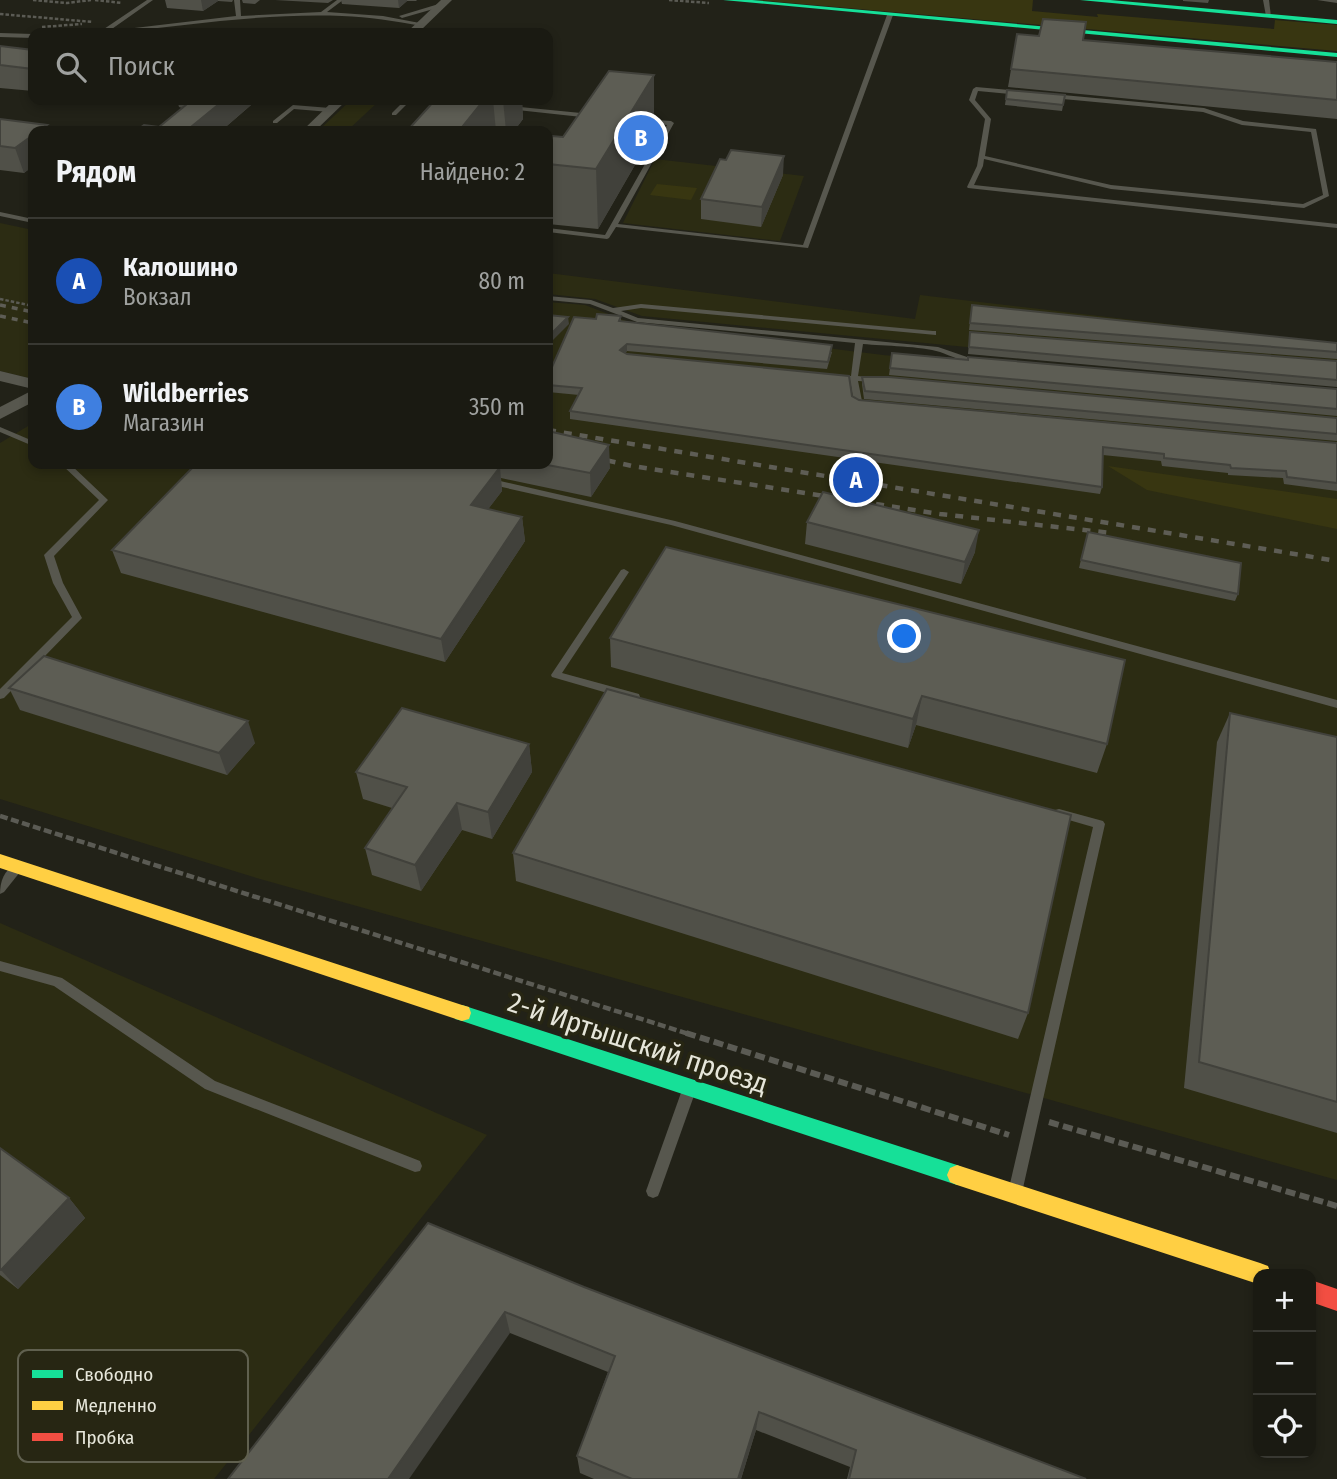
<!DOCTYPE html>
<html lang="ru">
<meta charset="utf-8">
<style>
:root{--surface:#1a1a12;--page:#23231b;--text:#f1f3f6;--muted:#9fa19f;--line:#383832;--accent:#1a73e8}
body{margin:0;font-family:"Fira Sans Condensed",sans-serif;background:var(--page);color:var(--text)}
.controls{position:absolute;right:21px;bottom:21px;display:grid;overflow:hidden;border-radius:14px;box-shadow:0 4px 10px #0003}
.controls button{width:63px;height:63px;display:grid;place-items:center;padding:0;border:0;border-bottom:2px solid var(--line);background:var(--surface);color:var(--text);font:35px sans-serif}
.you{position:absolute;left:905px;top:637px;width:24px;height:24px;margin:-18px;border:5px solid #fff;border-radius:50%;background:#1a73e8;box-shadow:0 0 0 10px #1a73e833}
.badge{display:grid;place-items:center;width:46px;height:46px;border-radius:50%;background:var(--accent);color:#fff;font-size:23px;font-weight:700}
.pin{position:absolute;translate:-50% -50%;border:4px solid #fff;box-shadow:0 2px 7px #0006}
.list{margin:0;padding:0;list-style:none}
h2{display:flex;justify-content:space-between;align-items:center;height:91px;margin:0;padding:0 28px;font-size:30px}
h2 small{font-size:23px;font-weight:400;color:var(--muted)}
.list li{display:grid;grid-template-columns:46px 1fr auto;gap:21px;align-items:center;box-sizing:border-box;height:126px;padding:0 28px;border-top:2px solid var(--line)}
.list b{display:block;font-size:26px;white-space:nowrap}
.list p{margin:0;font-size:23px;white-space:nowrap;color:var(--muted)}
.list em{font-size:23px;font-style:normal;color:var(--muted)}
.icon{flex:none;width:38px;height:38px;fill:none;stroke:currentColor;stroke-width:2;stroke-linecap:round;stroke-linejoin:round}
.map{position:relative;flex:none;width:1337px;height:1479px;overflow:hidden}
.search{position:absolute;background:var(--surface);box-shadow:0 4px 10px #0003;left:28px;top:28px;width:525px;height:77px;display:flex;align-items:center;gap:18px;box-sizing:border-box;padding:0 24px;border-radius:14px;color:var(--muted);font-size:26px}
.panel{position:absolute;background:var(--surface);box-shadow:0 4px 10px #0003;left:28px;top:126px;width:525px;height:343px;border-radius:14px}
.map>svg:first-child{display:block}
.built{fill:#2c2c13}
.green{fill:#383611}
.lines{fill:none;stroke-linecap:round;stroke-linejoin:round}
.path-far2{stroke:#5b5b54;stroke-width:2.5;stroke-dasharray:3.5 2;stroke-linecap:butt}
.path-far1{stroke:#5b5b54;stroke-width:4.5;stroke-dasharray:8 3.5;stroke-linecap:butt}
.path{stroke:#5b5b54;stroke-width:6;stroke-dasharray:10 4.5;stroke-linecap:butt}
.lane{fill:#57574e;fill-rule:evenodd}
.street{fill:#57574e;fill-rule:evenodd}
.fast{fill:#16e098;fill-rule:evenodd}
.slow{fill:#ffcf43;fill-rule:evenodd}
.jam{fill:#f24e42;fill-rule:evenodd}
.rail-far1{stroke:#5e5d55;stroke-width:3.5;stroke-dasharray:6 6;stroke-linecap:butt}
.rail{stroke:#5e5d55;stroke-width:4.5;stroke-dasharray:8 8;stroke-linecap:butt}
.wall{fill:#505048}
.shaded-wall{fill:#41413b}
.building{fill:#5d5d54;stroke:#41413b;stroke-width:2}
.labels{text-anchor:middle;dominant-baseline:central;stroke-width:7;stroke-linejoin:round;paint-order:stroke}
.near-street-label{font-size:28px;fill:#e6e6da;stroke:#272613}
.key{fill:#272613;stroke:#60604f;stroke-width:2}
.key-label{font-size:19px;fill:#e6e6da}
</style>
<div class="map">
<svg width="1337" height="1479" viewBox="0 0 1337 1479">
<rect width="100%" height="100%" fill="#222218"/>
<!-- built -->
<g class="built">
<path d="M351 100H380L347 131H318Z"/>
<path d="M655 159 804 176 780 241 623 223Z"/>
<path d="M0 223 33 230V379L0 371Z"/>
<path d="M548 273 915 319 920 295 1337 344V376L967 347 642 316 595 299 548 294Z"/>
<path d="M548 302 585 305 634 324 883 355 1337 397V1180L260 879 0 799V443L33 423V464H548Z"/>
<path d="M0 923 487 1135 214 1479H0Z"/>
</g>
<!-- green -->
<g class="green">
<path d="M755 0H1033L1032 11 1098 17 1097 14 1274 29 1275 20 1337 25V51Z"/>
<path d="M657 184 697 188 691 200 650 195Z"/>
<path d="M1108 466 1337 499V529L1147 490Z"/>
</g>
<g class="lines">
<!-- path-far2 -->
<g class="path-far2">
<path d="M33 0 67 3 91 0"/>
<path d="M95 0 122 3"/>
<path d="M669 0 709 3"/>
<path d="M0 14 93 22"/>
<path d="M42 27 82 24"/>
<path d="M0 299 33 306"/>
</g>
<!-- path-far1 -->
<path class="path-far1" d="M0 816 692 1035"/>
<!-- path -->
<g class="path">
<path d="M686 1033 1009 1135"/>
<path d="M1049 1122 1337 1206"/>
</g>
<!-- lane -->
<g class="lane">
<path d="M147 0H153L109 31 236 16 234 0H240L241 16 321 12 337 0H343L327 12 383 16 425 24 422 26C395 21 369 17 342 16 266 13 189 25 113 33H98Z"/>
<path d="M1263 0H1269L1271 17 1266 16Z"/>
<path d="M1317 0H1337V3Z"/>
<path d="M442 3 444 6 402 18 399 16Z"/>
<path d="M890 13 893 15 808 248 616 227 609 238 607 239 548 232V228L605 235 667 125 640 122 639 121 642 119 671 121 674 123 618 224 803 245 887 15Z"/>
<path d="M0 33 33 34V38L0 37Z"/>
<path d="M976 87 1022 91 1025 93 1022 95 978 91 975 100 991 119 985 156 1111 185 1303 204 1323 195 1311 132 1242 125 1203 112 1052 98 1049 96 1052 94 1204 108 1243 121 1316 129 1329 196 1304 208 1111 189 984 159 983 166 974 185 1337 224V228L968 188 967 187 977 166 985 119 969 100 973 89Z"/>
<path d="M405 100H411L396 115H392V113Z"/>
<path d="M418 100H439L448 102 445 104 421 102Z"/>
<path d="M293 105 330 108 333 110 330 112 294 109 277 123H273V121Z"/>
<path d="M510 106 591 114 594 116 591 118 508 109V107Z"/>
<path d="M0 212 33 219V223L0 216Z"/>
<path d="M548 296 591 300 613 308 641 304 933 331H936V335L641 308 621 311 638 318 938 347 967 357 979 358 983 360C970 366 954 357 940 352 921 346 884 346 863 344L858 376 875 378 879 380 875 382 858 381 862 401 871 404C867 408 858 407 854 403L850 380 835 379 831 377 835 375 851 376 855 343 637 322 590 304 548 300Z"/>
<path d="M0 427 33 441V446L0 432Z"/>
<path d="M61 464H70L108 500 54 556 63 583 82 618 4 698 0 699V689L72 617 53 583 44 555 99 500Z"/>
<path d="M487 478 675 521 1337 700V708L671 525 484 483V479Z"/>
<path d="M624 569 629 572 562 673 639 694 640 697 635 701 552 677 551 675 621 570Z"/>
<path d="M1059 809 1103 821 1105 824 1023 1188 1021 1193 1016 1195 1011 1193 1009 1188 1093 827 1055 816 1053 813 1055 810Z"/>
<path d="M16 864 20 866 22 869 20 872 4 892 0 894C0 881 4 870 16 864Z"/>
<path d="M0 961 62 978 215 1081 420 1161 422 1166 420 1171 415 1172 205 1089 54 986 0 971Z"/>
<path d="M689 1084 694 1086 696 1090 660 1191 658 1196 653 1198 648 1196 646 1191 682 1090 684 1086Z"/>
</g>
<!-- street -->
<g class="street">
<path d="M441 0H452L418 33H406Z"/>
<path d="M334 100H347L315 131H302Z"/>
<path d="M0 371 33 379V389L0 381Z"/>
<path d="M33 390V402L0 419V407Z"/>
</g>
<!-- fast -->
<g class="fast">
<path d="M723 0H752L1337 53V57Z"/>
<path d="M1080 0H1110L1337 20V24Z"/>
<path d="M462 1005 957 1165 964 1168 967 1175 964 1182 957 1185 462 1021 455 1019 453 1013 455 1007Z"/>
</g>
<!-- slow -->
<g class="slow">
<path d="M0 854 462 1005 469 1007 471 1013 469 1019 462 1021 0 868Z"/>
<path d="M957 1165 1260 1263 1268 1266 1271 1274H1258V1284L957 1185 950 1182 947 1175 950 1168Z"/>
</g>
<!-- jam -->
<path class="jam" d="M1311 1280 1337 1289V1311L1311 1302Z"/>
<!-- rail-far1 -->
<g class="rail-far1">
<path d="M0 305 33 312"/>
<path d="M0 316 33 323"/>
</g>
<!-- rail -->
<g class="rail">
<path d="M548 430 1337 561"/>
<path d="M592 457 632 466 940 514 1111 533"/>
</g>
</g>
<!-- wall -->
<g class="wall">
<path d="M165 0H233L232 2 218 1 203 11 167 8Z"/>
<path d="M242 0H260L255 4 243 3Z"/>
<path d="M275 0H333L328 3Z"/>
<path d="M341 0H417L416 1H407L399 8 342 4Z"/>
<path d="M1183 0H1209L1208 3 1183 1Z"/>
<path d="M1017 34 1337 62V119L1008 87Z"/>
<path d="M0 46 33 50V91L0 88Z"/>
<path d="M1007 90 1065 95 1062 111 1005 105Z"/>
<path d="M108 100H128L126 102Z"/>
<path d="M177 100H257L221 131H136L159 127 182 108 179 107Z"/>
<path d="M435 100H522L523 119 514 131H407Z"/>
<path d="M0 119 33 131V166L24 173 0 170Z"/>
<path d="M654 132 598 229 548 224V142L563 137Z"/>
<path d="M783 175 761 227 701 219V199Z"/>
<path d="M972 305 1337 343V359L969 330Z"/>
<path d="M621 316V321L832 352 827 369 627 351 625 353 852 396 859 400 1337 443V491L1284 484 1283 478 1228 475V473L1162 466 1161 461 1103 455 1102 487 1100 494 570 419V411L579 395 548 392V376L596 319Z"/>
<path d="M970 332 1337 361V387L968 354Z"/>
<path d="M892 353 1337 389V416L889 375Z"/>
<path d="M862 377 1337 418V441L864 399 862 384Z"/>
<path d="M196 464H548L610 468 591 497 501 478 502 491 488 509 522 517 525 541 445 662 121 573 112 550Z"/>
<path d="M807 522 975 552 961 584 805 544Z"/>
<path d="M1086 539 1238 594 1235 601 1079 568Z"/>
<path d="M666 547 1107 744 1097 773 916 725 908 748 611 667 610 638Z"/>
<path d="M9 688 255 743 227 775 20 710Z"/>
<path d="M1230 713 1337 737V1133L1184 1088 1217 742Z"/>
<path d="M529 744 532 772 492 839 462 830 421 891 372 875 365 848 392 808 363 799 356 772Z"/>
<path d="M513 853 1028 1013 1018 1039 516 881Z"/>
<path d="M0 1148 69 1198 85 1218 18 1289 0 1275Z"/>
<path d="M428 1223 584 1287 1086 1479H847L850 1467 756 1430 741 1479H594L580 1473 577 1456 608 1372 510 1333Z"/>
</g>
<!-- shaded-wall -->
<g class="shaded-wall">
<path d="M201 0H218V1L203 11Z"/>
<path d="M398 0H407V1L399 8Z"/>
<path d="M654 75V132L598 229 596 169Z"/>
<path d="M224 100H257L221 131H186Z"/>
<path d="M484 100H493L496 131H459Z"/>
<path d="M503 100H522L523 119 514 131H506Z"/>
<path d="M47 125 49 131H38Z"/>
<path d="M33 135V166L24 173 15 148Z"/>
<path d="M784 156 783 175 761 227 762 207Z"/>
<path d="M568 317 569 324 548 345V337Z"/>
<path d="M627 344V351L621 357 620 350Z"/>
<path d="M609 445 610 468 591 497 590 473Z"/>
<path d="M500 467 502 491 474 528 471 505Z"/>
<path d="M522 517 525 541 445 662 441 639Z"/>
<path d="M979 530 975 552 961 584 965 562Z"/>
<path d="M922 696 916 725 908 748 913 719Z"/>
<path d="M248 721 255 743 227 775 219 753Z"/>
<path d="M529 744 532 772 492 839 488 812Z"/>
<path d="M457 803 462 830 421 891 415 865Z"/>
<path d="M69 1198 85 1218 18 1289 1 1270Z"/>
<path d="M505 1312 510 1333 409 1479H388Z"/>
<path d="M759 1412 756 1430 741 1479H738Z"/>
</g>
<!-- building -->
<g class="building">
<path d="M1043 19 1086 22 1083 40 1337 62V100L1011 69 1017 34 1039 36Z"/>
<path d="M0 46 33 50V69L0 65Z"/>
<path d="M609 71 654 75 596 169 548 164V142L552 136 563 137Z"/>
<path d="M1007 90 1065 95 1063 105 1006 99Z"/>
<path d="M192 100H224L186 131H136L144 125 159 127Z"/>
<path d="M435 100H484L459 131H407Z"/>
<path d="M0 119 47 125 38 131H33V135L15 148 0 146Z"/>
<path d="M731 150 784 156 762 207 701 199 720 159 726 160Z"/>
<path d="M972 305 1337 343V352L970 323Z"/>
<path d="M597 314 621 316 619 321 832 345 828 362 627 344 620 350 627 354 849 376 852 396 859 400 1337 443V483L1287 477 1286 471 1231 468 1230 465 1164 458V454L1103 447 1102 487 570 411 582 388 548 385V376L574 317 596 319Z"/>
<path d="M548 315 568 317 548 337Z"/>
<path d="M970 332 1337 361V380L969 347Z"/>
<path d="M892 353 968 360V357L1337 389V409L890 368Z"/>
<path d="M862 377H889L1337 418V434L865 391Z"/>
<path d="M548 431 609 445 590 473 542 464H548Z"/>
<path d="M196 464H484L500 467 471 505 522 517 441 639 112 550Z"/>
<path d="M823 492 979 530 965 562 807 522Z"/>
<path d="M1088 532 1241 563 1238 594 1081 560Z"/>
<path d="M666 547 1125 660 1107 744 922 696 913 719 610 638Z"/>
<path d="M44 656 248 721 219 753 9 688Z"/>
<path d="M607 689 1071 815 1028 1013 513 853Z"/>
<path d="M402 708 529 744 488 812 457 803 415 865 365 848 407 787 356 772Z"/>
<path d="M1230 713 1337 737V1102L1199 1062Z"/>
<path d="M0 1148 69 1198 1 1270H0Z"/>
<path d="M428 1223 584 1287 1086 1479H849L856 1450 759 1412 738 1479H632L577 1456 615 1356 505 1312 388 1479H228Z"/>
</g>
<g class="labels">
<!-- near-street labels -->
<g class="near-street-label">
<text transform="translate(638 1043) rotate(18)">2-й Иртышский проезд</text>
</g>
</g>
<!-- legend -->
<rect x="18" y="1350" width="230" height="112" rx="10" class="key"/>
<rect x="32" y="1370" width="31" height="8" fill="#16e098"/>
<rect x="32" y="1401" width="31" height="9" fill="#ffcf43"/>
<rect x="32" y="1433" width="31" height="8" fill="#f24e42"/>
<g class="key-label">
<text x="75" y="1381">Свободно</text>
<text x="75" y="1412">Медленно</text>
<text x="75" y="1444">Пробка</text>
</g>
</svg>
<div class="controls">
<button>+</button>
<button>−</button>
<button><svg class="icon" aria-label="locate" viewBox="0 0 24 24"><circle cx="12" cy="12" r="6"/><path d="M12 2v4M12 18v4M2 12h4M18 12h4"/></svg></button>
</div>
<div class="you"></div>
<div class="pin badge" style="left:856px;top:480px;background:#1a4fb4">A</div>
<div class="pin badge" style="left:641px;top:138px;background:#3f7fe0">B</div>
<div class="search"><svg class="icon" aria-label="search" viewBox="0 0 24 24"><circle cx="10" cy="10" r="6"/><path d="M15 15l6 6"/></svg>Поиск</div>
<section class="panel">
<h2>Рядом<small>Найдено: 2</small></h2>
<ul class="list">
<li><span class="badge" style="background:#1a4fb4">A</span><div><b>Калошино</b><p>Вокзал</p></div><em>80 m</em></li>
<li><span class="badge" style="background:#3f7fe0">B</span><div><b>Wildberries</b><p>Магазин</p></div><em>350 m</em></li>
</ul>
</section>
</div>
